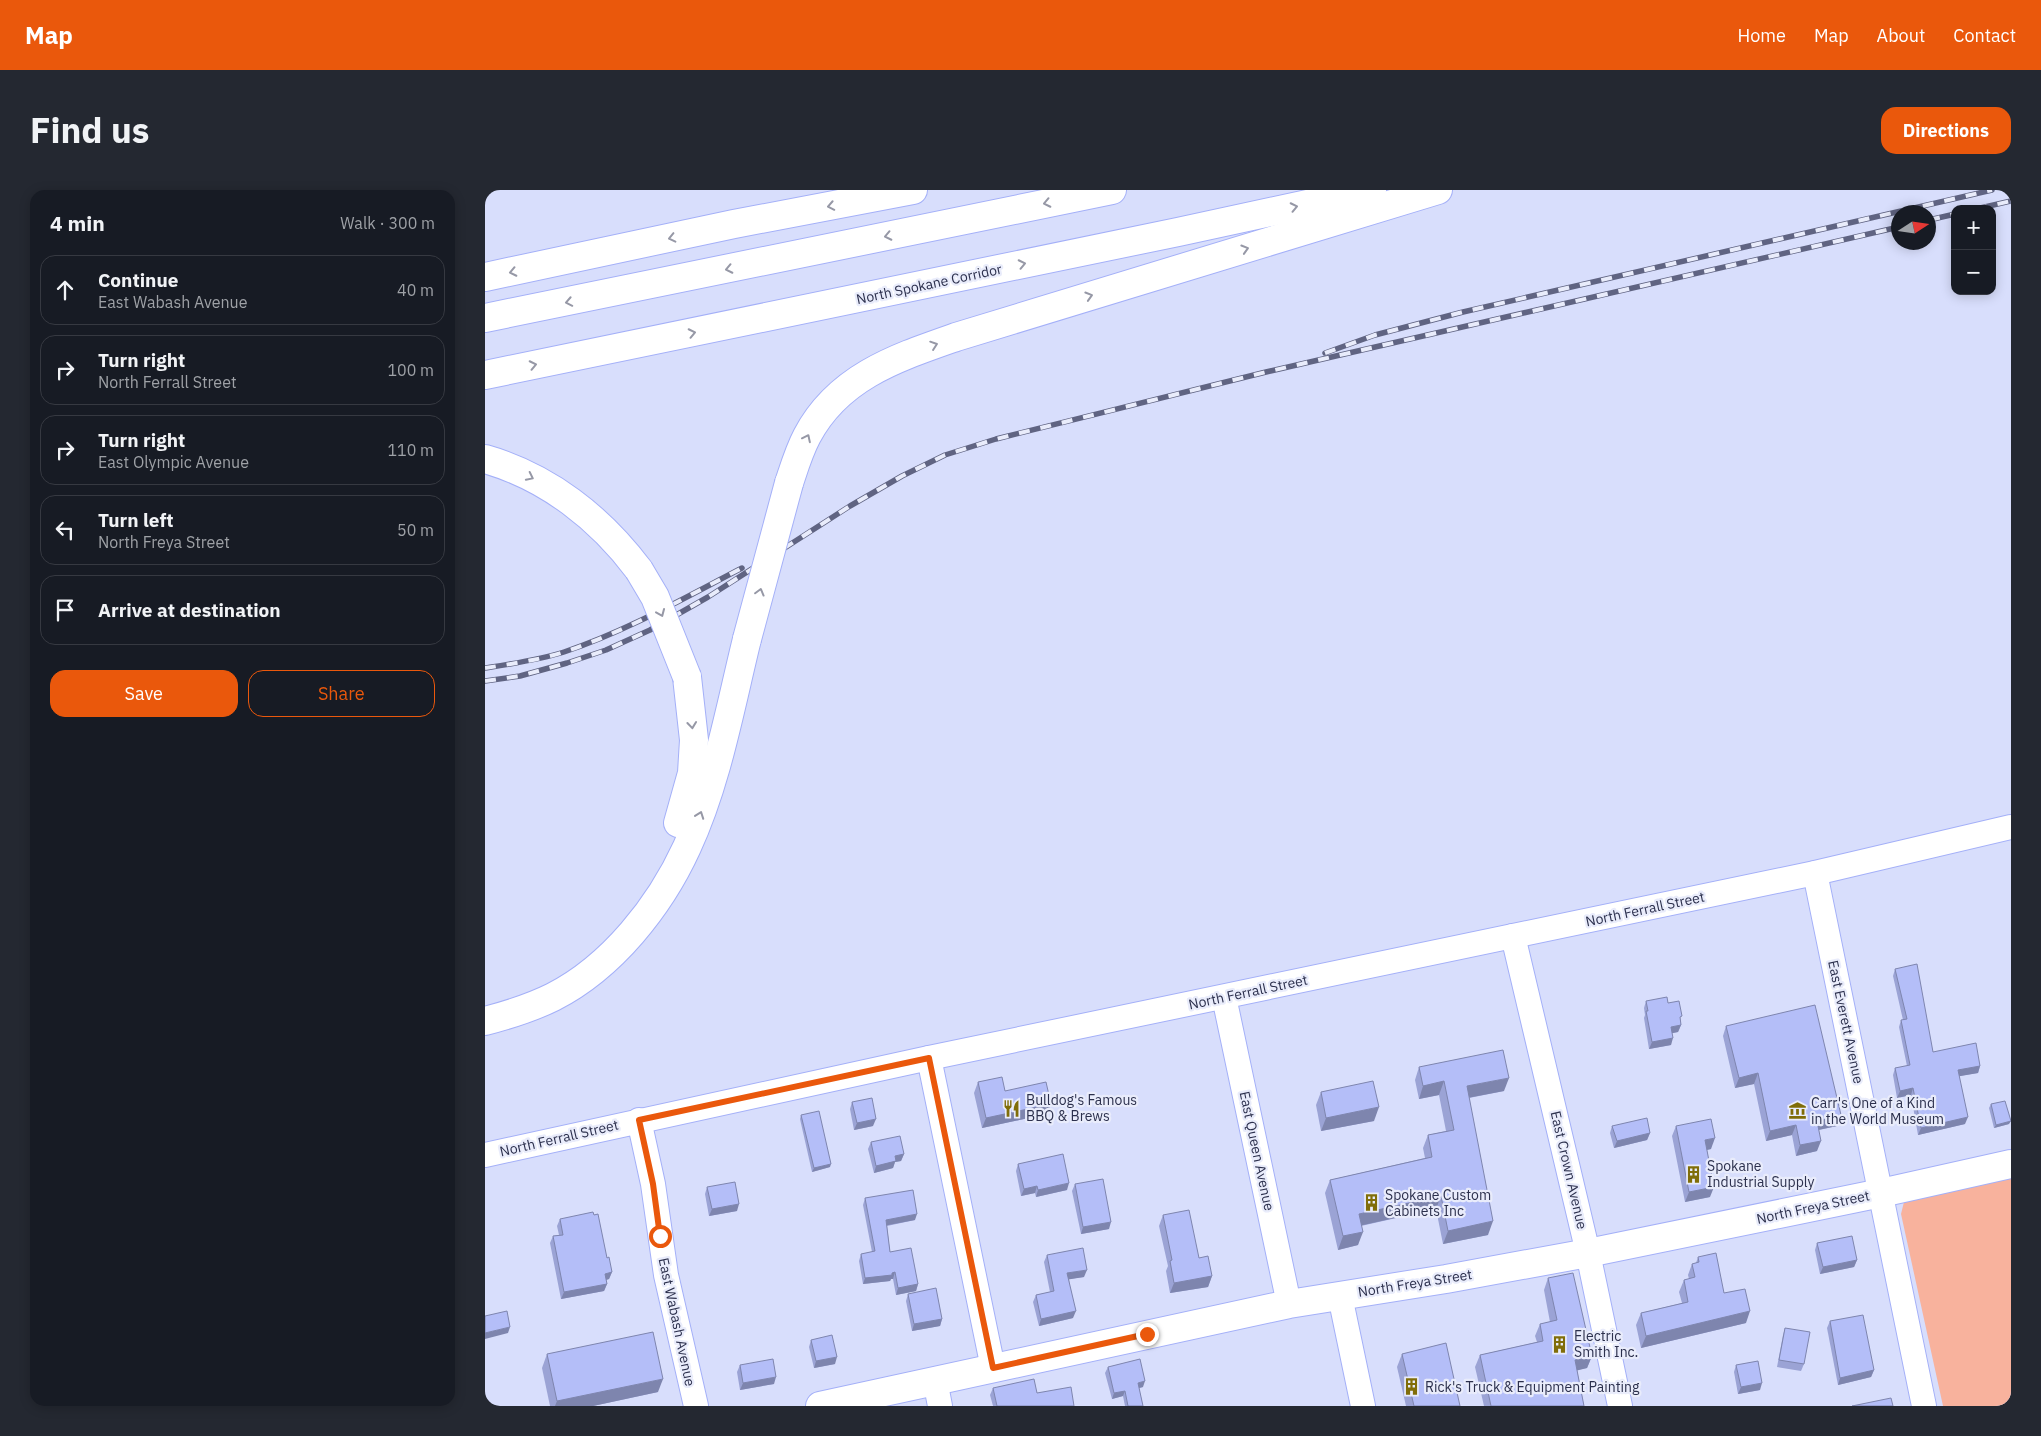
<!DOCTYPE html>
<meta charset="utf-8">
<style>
:root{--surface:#171b24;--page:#242831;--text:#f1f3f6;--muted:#9ea1a6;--line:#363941;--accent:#ea580c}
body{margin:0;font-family:"IBM Plex Sans",sans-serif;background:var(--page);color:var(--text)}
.controls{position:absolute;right:15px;top:15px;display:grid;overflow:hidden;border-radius:10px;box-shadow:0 2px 12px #0003}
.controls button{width:45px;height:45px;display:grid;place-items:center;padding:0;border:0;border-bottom:1px solid var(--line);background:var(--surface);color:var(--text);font:25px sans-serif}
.compass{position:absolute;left:1406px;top:15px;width:45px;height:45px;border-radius:50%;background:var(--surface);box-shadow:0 2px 12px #0003;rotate:78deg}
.stop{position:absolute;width:15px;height:15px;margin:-11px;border:4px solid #ea580c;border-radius:50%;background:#fff}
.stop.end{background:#ea580c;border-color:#fff;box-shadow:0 1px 5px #0008}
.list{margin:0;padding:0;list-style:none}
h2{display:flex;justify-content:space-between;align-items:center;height:65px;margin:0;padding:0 20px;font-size:21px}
h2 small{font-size:16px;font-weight:400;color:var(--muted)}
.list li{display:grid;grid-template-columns:32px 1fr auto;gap:15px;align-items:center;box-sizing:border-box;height:70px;margin:0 10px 10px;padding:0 10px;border:1px solid var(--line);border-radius:15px}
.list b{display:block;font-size:19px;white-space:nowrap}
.list p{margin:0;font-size:16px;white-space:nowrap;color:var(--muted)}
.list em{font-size:16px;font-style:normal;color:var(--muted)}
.actions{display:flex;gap:10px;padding:15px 20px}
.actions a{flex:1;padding:11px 0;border:1px solid var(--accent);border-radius:15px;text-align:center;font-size:18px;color:var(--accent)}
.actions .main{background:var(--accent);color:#fff}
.icon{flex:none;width:28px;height:28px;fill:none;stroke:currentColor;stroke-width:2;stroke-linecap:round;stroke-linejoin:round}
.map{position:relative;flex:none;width:1526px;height:1216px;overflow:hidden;border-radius:15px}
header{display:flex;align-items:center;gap:30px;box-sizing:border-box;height:70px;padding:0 25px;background:var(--accent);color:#fff}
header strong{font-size:24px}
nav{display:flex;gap:28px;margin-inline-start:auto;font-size:18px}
.intro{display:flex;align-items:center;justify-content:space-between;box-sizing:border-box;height:120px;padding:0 30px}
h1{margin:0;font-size:35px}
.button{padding:12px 22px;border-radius:15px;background:var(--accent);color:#fff;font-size:18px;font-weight:700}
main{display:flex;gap:30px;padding:0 30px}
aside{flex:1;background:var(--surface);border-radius:15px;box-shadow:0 2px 12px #0003}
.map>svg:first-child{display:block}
.green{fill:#f8b29d}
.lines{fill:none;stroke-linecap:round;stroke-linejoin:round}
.minor-casing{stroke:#a4b0f8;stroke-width:26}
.tertiary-casing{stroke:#a4b0f8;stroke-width:30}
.motorway-casing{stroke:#a4b0f8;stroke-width:30}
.minor{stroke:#fff;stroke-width:24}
.tertiary{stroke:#fff;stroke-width:28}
.motorway{stroke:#fff;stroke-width:28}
.rail-casing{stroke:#606482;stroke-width:5.5}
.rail{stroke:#e9ecfb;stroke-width:4;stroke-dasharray:11;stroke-linecap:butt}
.motorway-bridge-casing{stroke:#a4b0f8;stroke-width:30;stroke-linecap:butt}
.motorway-bridge{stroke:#fff;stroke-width:28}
.wall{fill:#9ba3d5}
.shaded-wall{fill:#7e85ae}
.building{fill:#b4bef8;stroke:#7e85ae}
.oneway{stroke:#9698a6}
.route{stroke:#ea580c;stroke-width:6}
.labels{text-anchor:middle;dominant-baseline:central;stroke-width:4.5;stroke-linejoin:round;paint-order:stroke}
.street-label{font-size:14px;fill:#2c304d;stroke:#e9ecfb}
.poi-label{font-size:14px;fill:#2c304d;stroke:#e9ecfb;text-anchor:start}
</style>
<header>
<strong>Map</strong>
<nav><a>Home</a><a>Map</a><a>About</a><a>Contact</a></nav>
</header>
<div class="intro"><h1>Find us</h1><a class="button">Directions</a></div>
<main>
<aside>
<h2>4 min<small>Walk · 300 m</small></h2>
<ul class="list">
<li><svg class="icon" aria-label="ahead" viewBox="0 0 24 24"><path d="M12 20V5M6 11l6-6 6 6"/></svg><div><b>Continue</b><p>East Wabash Avenue</p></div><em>40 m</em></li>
<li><svg class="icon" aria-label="right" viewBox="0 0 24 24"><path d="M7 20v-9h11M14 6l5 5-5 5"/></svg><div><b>Turn right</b><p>North Ferrall Street</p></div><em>100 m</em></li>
<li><svg class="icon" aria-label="right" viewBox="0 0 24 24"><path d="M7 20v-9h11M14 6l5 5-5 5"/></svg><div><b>Turn right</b><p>East Olympic Avenue</p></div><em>110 m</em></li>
<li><svg class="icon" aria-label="left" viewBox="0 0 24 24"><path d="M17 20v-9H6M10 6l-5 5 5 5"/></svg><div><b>Turn left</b><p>North Freya Street</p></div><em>50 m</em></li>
<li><svg class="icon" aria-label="arrive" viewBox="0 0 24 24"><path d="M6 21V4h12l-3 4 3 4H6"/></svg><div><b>Arrive at destination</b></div></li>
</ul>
<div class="actions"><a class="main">Save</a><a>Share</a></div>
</aside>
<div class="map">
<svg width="1526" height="1216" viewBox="0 0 1526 1216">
<rect width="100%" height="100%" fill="#d8defc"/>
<!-- green -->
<path class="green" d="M1526 983V1216H1458L1416 1024 1419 1012 1429 1005Z"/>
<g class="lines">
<defs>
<g id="minor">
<path d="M1330 683 1439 1216"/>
<path d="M1028 746 1103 1063 1135 1216"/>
<path d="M739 807 804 1114"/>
<path d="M444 868 508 1178"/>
<path d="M154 930 168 994 181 1085 211 1216"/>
<path d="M0 965 444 868 1330 683 1526 637"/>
<path d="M855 1106 878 1216"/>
<path d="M450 1190 455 1216"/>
</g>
<path id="tertiary" d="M335 1216 804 1114 961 1089 1103 1063 1396 1003 1526 974"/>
<g id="motorway">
<path d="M0 87 249 34 428 0"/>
<path d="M0 128 627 0"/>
<path d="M0 185 693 42 887 0"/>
<path d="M0 269C63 287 115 328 154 380"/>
<path d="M304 293C309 278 314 261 322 246 353 187 411 168 471 147L953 0"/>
<path d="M193 633 207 583 209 550 202 487"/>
<path d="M0 831C23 825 46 818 68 807 127 777 175 716 202 657 232 592 245 518 262 449"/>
</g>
</defs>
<!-- minor casing -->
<use href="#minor" class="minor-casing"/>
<!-- tertiary casing -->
<use href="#tertiary" class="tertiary-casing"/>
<!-- motorway casing -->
<use href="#motorway" class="motorway-casing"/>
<!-- minor -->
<use href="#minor" class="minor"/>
<!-- tertiary -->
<use href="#tertiary" class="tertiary"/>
<!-- motorway -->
<use href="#motorway" class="motorway"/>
<defs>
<g id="rail">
<path d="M1491 19 1526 11"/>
<path d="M1444 30 1470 24"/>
<path d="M840 163 890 145 978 122 1507 0"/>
<path d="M0 478C26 474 54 470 79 462 142 441 199 408 257 378"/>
<path d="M0 491 35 486 82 473 121 460 165 440 223 407 365 316 417 286 460 265 511 249 781 182 1414 37"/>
</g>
</defs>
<!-- rail casing -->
<use href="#rail" class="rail-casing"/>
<!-- rail -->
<use href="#rail" class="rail"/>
<defs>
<g id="motorway-bridge">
<path d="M154 380 170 407 202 487"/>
<path d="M262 449 304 293"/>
</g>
</defs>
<!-- motorway-bridge casing -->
<use href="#motorway-bridge" class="motorway-bridge-casing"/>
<!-- motorway-bridge -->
<use href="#motorway-bridge" class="motorway-bridge"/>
</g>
<!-- wall -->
<g class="wall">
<path d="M1410 779 1448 862 1495 876 1493 883 1474 886 1480 934 1433 945 1426 905 1412 908 1408 885 1410 878 1422 876 1414 837 1416 830H1418L1408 786Z"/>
<path d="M1161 811 1183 813 1195 831 1196 835 1193 842 1187 843 1186 855 1164 859 1159 828 1160 825 1159 818Z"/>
<path d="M1241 836 1352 936 1334 940 1332 961 1311 966 1307 945 1281 951 1269 894 1250 898 1238 846Z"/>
<path d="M934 877 1019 901 984 908 1003 1045 958 1054 951 1019 876 1036 873 1055 853 1060 840 1003 845 990 940 968 938 958 943 945 961 941 954 905 934 909 930 890Z"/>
<path d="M493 892 520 901 566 914 562 924 497 938 489 903Z"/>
<path d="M836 902 889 931 836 941 831 915Z"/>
<path d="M367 912 388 936 369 940 365 919Z"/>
<path d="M1506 914 1524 934 1509 938 1504 918Z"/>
<path d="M316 925 345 977 327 982 315 929Z"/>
<path d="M1127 936 1165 943 1162 950 1129 958 1125 943Z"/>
<path d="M1191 936 1226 959 1222 960 1225 1007 1200 1012 1187 946Z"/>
<path d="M386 952 419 964 416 971 410 972 408 978 389 983 383 959Z"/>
<path d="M533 974 582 1000 551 1007 550 1003 536 1006 531 981Z"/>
<path d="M590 994 624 1039 596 1044 587 1001Z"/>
<path d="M222 997 252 1021 224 1026 220 1004Z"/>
<path d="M380 1008 430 1030 402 1036 405 1062 433 1094 431 1101 411 1105 408 1089H406L405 1091 378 1094 374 1071 376 1064 387 1062 378 1015Z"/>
<path d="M678 1025 714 1068 727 1086 723 1097 685 1103 681 1081 683 1076 674 1036Z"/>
<path d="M75 1029 122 1068 127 1082 124 1089 121 1090 122 1094 119 1101 76 1109 65 1053 68 1046 74 1045 72 1036Z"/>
<path d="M1332 1053 1372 1070 1369 1077 1335 1084 1330 1060Z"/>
<path d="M562 1065 599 1087 584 1089 588 1128 554 1136 548 1112 551 1105 565 1102 559 1072Z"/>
<path d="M1213 1067 1261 1133 1156 1158 1151 1135 1156 1123 1197 1113 1194 1102 1199 1090 1204 1089 1203 1085 1207 1074 1211 1073Z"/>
<path d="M1063 1088 1107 1166 1102 1178 1092 1180 1099 1216H999L990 1177 995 1165 1052 1152 1050 1146 1055 1134 1065 1132 1059 1100Z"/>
<path d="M423 1104 457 1129 455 1136 427 1141 421 1111Z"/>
<path d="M1345 1131 1389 1180 1386 1187 1353 1195 1342 1138Z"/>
<path d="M1300 1138 1319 1174 1316 1181 1292 1177 1298 1145Z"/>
<path d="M326 1150 350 1174 329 1178 324 1157Z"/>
<path d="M62 1164 173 1202 108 1216H65L57 1178Z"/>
<path d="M917 1164 975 1216H921L912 1177Z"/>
<path d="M255 1175 289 1194 255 1200 252 1182Z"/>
<path d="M1251 1175 1275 1200 1253 1204 1249 1182Z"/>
<path d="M623 1177 658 1197 654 1198 658 1216H640L638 1206 627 1209 620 1183Z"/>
<path d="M508 1198 552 1203 589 1216H508L505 1205Z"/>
</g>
<!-- shaded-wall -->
<g class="shaded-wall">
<path d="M1196 835 1193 842 1183 844 1186 837Z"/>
<path d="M1188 848 1186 855 1164 859 1167 852Z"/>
<path d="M1495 876 1493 883 1470 887 1473 880Z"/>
<path d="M1273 883 1269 894 1250 898 1254 888Z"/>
<path d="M1024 888 1019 901 977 909 982 896Z"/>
<path d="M959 891 954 905 934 909 938 896Z"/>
<path d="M1428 898 1426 905 1412 908 1415 901Z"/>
<path d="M566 914 562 924 497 938 501 928Z"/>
<path d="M894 917 889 931 836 941 841 928Z"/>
<path d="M1356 925 1352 936 1328 941 1332 931Z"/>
<path d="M1483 927 1480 934 1433 945 1436 938Z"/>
<path d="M391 929 388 936 369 940 372 933Z"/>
<path d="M1526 931 1524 934 1509 938 1511 935Z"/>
<path d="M1311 935 1307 945 1281 951 1285 941Z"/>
<path d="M1165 943 1162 950 1129 958 1132 951Z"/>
<path d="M1230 948 1226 959 1216 961 1220 950Z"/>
<path d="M1336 951 1332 961 1311 966 1315 955Z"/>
<path d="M419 964 416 971 410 972 408 978 389 983 391 976 410 966Z"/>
<path d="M346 974 345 977 327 982 329 978Z"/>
<path d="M584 993 582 1000 551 1007 553 1000Z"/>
<path d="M552 996 550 1003 536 1006 539 999Z"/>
<path d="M1229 997 1225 1007 1200 1012 1204 1002Z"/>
<path d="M956 1006 951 1019 869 1037 874 1024Z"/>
<path d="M254 1014 252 1021 224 1026 227 1019Z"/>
<path d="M432 1024 430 1030 398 1036 401 1030Z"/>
<path d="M1008 1031 1003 1045 958 1054 963 1041Z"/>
<path d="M626 1032 624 1039 596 1044 598 1037Z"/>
<path d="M878 1042 873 1055 853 1060 858 1046Z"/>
<path d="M1372 1070 1369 1077 1335 1084 1338 1077Z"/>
<path d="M602 1080 599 1087 580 1090 582 1083Z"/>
<path d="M127 1082 124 1089 117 1091 120 1084Z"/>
<path d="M410 1082 408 1089H406L405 1091 378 1094 380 1088Z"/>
<path d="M727 1086 723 1097 685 1103 689 1093Z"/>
<path d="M122 1094 119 1101 76 1109 79 1102Z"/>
<path d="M433 1094 431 1101 411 1105 413 1098Z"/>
<path d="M591 1121 588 1128 554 1136 556 1129Z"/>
<path d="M1265 1121 1261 1133 1156 1158 1161 1146Z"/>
<path d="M457 1129 455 1136 427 1141 429 1134Z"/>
<path d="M25 1137 23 1143 0 1149V1143Z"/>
<path d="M1107 1166 1102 1178 1086 1182 1090 1170Z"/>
<path d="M352 1167 350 1174 329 1178 331 1171Z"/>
<path d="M1389 1180 1386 1187 1353 1195 1355 1188Z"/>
<path d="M291 1187 289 1194 255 1200 258 1193Z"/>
<path d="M178 1189 173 1202 108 1216H70L72 1211Z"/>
<path d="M660 1191 658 1197 650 1199 653 1193Z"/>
<path d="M1277 1193 1275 1200 1253 1204 1256 1197Z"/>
<path d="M640 1201 638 1206 627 1209 629 1203Z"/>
</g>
<!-- building -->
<g class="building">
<path d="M1432 774 1448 862 1491 853 1495 876 1473 880 1483 927 1436 938 1428 898 1415 901 1410 878 1425 875 1416 830 1422 829 1410 779Z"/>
<path d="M1182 807 1183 813 1194 811 1197 826 1195 827 1196 835 1186 837 1188 848 1167 852 1161 821H1163L1161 811Z"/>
<path d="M1330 815 1356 925 1332 931 1336 951 1315 955 1311 935 1285 941 1273 883 1254 888 1241 836Z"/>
<path d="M1018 860 1024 888 982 896 1008 1031 963 1041 956 1006 874 1024 878 1042 858 1046 845 990 947 967 943 945 969 940 959 891 938 896 934 877Z"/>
<path d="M517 887 520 901 561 892 566 914 501 928 493 892Z"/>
<path d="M888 891 894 917 841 928 836 902Z"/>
<path d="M387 908 391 929 372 933 367 912Z"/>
<path d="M1520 911 1526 931 1511 935 1506 914Z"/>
<path d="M334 921 346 974 329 978 316 925Z"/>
<path d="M1162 928 1165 943 1132 951 1127 936Z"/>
<path d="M1226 929 1230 948 1220 950 1229 997 1204 1002 1191 936Z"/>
<path d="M415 946 419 964 410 966 411 971 391 976 386 952Z"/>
<path d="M578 964 584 993 553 1000 552 996 539 999 533 974Z"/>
<path d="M618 989 626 1032 598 1037 590 994Z"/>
<path d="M250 992 254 1014 227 1019 222 997Z"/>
<path d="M428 1000 432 1024 401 1030 405 1062 426 1058 433 1094 413 1098 410 1082 407 1083V1085L380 1088 376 1064 390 1061 380 1008Z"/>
<path d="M704 1020 714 1068 723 1066 727 1086 689 1093 685 1071 687 1070 678 1025Z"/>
<path d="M108 1022 109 1025 113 1024 122 1068 124 1067 127 1082 120 1084 122 1094 79 1102 68 1046 78 1045 75 1029Z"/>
<path d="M1367 1046 1372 1070 1338 1077 1332 1053Z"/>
<path d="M598 1058 602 1080 582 1083 591 1121 556 1129 551 1105 569 1101 562 1065Z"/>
<path d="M1231 1063 1239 1103 1260 1099 1265 1121 1161 1146 1156 1123 1203 1112 1199 1090 1210 1087 1207 1074 1214 1072 1213 1067Z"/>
<path d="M1088 1083 1107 1166 1090 1170 1099 1216H1006L995 1165 1058 1151 1055 1134 1072 1130 1063 1088Z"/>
<path d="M451 1098 457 1129 429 1134 423 1104Z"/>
<path d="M22 1121 25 1137 0 1143V1126Z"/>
<path d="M1378 1125 1389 1180 1355 1188 1345 1131Z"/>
<path d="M1300 1138 1325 1142 1319 1174 1294 1170Z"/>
<path d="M168 1142 178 1189 72 1211 62 1164Z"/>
<path d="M347 1145 352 1167 331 1171 326 1150Z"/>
<path d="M961 1153 975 1216H929L917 1164Z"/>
<path d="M288 1169 291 1187 258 1193 255 1175Z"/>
<path d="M655 1169 660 1191 653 1193 658 1216H643L640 1201 629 1203 623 1177Z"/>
<path d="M1273 1171 1277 1193 1256 1197 1251 1175Z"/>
<path d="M549 1189 552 1203 586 1197 589 1216H512L508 1198Z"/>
<path d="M1406 1208 1408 1216H1367Z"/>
</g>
<!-- one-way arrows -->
<defs><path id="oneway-chevron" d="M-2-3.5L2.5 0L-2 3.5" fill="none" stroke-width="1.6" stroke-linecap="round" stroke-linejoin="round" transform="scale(1.25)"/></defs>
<g class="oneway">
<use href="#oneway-chevron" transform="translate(562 13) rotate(168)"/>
<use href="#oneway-chevron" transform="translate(346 16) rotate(169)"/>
<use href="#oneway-chevron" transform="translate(809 17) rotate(-12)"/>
<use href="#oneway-chevron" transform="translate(403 46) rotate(168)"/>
<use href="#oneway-chevron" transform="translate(187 48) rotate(167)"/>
<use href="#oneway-chevron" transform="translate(760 59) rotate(-17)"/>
<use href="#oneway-chevron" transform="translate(537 74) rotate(-12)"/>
<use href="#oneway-chevron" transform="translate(244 79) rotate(168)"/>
<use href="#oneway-chevron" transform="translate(28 82) rotate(168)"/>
<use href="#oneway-chevron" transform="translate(604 106) rotate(-17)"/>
<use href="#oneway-chevron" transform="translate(84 112) rotate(169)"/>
<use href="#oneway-chevron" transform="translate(207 143) rotate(-12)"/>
<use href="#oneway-chevron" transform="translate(449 155) rotate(-19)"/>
<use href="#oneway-chevron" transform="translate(48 175) rotate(-12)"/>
<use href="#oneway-chevron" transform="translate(322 248) rotate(-64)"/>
<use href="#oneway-chevron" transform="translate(45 287) rotate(26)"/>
<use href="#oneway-chevron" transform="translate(275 402) rotate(-75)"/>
<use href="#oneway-chevron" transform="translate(176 423) rotate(67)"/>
<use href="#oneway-chevron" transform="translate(207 535) rotate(84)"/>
<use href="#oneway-chevron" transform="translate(215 625) rotate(-70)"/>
</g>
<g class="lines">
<!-- route -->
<path class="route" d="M175 1046 168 994 154 930 444 868 508 1178 662 1144"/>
</g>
<!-- icons -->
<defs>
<symbol id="restaurant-bare" viewBox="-9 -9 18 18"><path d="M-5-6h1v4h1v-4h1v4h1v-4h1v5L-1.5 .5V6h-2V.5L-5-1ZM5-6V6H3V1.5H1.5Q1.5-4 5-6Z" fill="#806d09" stroke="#e9ecfb" stroke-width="2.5" paint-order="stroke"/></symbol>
<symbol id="museum-bare" viewBox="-9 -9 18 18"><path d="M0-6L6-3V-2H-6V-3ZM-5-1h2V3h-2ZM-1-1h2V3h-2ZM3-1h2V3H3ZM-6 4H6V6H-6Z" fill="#806d09" stroke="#e9ecfb" stroke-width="2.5" paint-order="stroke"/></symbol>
<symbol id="building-bare" viewBox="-9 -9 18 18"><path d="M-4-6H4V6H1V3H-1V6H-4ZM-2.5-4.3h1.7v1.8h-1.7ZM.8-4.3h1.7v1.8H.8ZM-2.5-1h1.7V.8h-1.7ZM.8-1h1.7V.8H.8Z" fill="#806d09" stroke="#e9ecfb" stroke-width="2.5" paint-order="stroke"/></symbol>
</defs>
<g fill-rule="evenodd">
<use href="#restaurant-bare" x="514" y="906" width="25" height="25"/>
<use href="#museum-bare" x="1300" y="908" width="25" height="25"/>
<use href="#building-bare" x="1196" y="972" width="25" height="25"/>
<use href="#building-bare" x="874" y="1000" width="25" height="25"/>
<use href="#building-bare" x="1062" y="1142" width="25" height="25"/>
<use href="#building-bare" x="914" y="1184" width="25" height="25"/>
</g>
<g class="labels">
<!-- street labels -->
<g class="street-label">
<text transform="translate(444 94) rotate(-12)">North Spokane Corridor</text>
<text transform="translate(1160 719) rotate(-12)">North Ferrall Street</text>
<text transform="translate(763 802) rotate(-12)">North Ferrall Street</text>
<text transform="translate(1361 832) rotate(78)">East Everett Avenue</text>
<text transform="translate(74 948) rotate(-13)">North Ferrall Street</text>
<text transform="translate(772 961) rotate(78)">East Queen Avenue</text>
<text transform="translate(1084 980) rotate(77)">East Crown Avenue</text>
<text transform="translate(1328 1017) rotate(-12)">North Freya Street</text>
<text transform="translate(930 1093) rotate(-9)">North Freya Street</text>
<text transform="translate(192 1132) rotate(78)">East Wabash Avenue</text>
</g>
<!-- poi labels -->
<g class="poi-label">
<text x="541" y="910">Bulldog's Famous<tspan x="541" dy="16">BBQ &amp; Brews</tspan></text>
<text x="1326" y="913">Carr's One of a Kind<tspan x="1326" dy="16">in the World Museum</tspan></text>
<text x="1222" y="976">Spokane<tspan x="1222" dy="16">Industrial Supply</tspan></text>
<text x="900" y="1005">Spokane Custom<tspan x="900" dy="16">Cabinets Inc</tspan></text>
<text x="1089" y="1146">Electric<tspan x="1089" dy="16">Smith Inc.</tspan></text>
<text x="940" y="1197">Rick's Truck &amp; Equipment Painting</text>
</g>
</g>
</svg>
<div class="controls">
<button>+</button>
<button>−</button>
</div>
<svg class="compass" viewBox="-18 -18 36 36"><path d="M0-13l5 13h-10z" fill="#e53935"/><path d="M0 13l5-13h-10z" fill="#9ea1a6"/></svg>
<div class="stop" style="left:175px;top:1046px"></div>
<div class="stop end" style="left:662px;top:1144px"></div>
</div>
</main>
